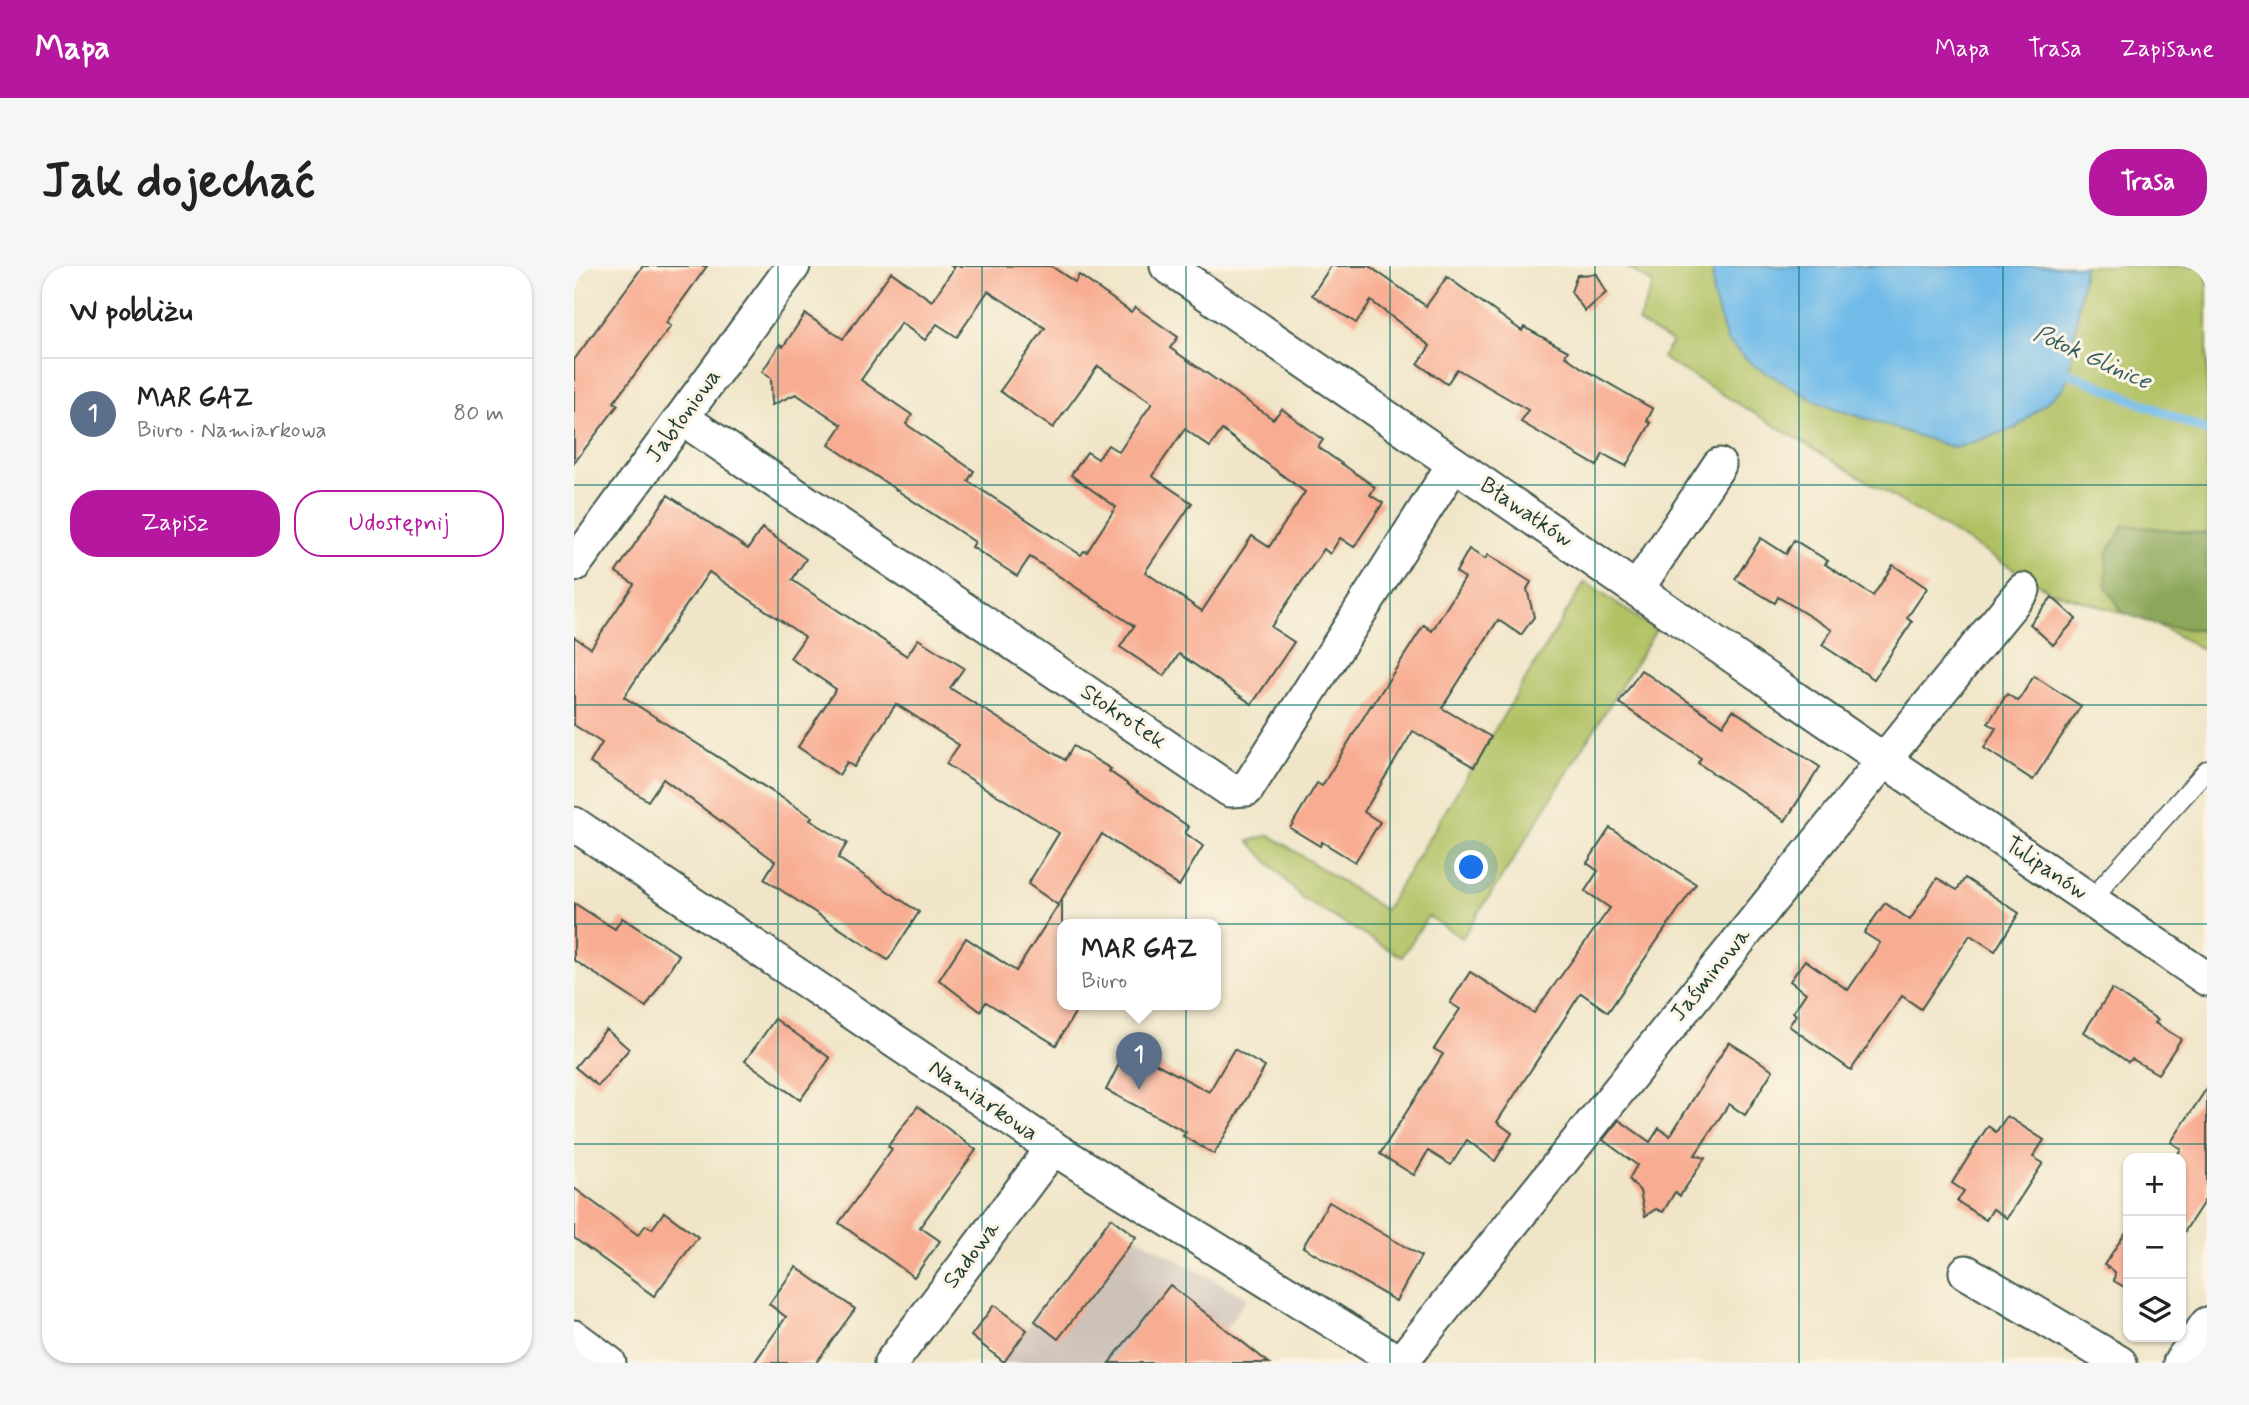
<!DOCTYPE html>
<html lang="pl">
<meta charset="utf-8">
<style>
:root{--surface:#fff;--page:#f6f6f6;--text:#222;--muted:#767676;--line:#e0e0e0;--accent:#b5179e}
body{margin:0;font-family:Mynerve,sans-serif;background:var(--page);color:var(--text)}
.controls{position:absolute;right:21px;bottom:21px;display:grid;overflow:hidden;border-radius:14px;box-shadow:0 2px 5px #0004}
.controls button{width:63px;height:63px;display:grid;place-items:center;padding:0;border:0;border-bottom:2px solid var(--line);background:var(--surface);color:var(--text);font:35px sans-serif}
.you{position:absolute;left:898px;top:602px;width:24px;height:24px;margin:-18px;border:5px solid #fff;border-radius:50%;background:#1a73e8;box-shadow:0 0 0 10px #1a73e833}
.badge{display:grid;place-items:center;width:46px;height:46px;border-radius:50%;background:var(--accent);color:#fff;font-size:23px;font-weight:700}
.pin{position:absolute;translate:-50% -58px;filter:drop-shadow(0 2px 4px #0008)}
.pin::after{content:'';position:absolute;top:37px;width:24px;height:21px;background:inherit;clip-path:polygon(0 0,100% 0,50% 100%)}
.popup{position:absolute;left:483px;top:653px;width:164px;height:91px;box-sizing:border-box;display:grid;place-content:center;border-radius:14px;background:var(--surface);filter:drop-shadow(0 2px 5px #0005);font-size:23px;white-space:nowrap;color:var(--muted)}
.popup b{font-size:26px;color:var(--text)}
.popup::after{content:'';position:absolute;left:50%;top:100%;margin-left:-14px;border:14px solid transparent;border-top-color:var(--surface)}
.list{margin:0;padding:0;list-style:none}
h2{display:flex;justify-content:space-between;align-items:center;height:91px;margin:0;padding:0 28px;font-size:30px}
h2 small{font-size:23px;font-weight:400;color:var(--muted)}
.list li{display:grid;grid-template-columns:46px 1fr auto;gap:21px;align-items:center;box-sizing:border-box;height:112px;padding:0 28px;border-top:2px solid var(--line)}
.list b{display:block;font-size:26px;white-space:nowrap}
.list p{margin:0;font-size:23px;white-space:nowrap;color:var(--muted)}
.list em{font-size:23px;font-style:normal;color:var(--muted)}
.actions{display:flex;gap:14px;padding:21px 28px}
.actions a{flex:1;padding:16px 0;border:2px solid var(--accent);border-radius:28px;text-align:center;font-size:24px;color:var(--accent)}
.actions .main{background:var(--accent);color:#fff}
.icon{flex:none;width:38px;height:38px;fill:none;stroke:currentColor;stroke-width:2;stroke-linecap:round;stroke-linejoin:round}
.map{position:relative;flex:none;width:1633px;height:1097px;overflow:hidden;border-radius:28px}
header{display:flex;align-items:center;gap:42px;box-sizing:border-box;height:98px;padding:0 35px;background:var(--accent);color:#fff}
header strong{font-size:33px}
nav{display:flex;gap:38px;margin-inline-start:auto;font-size:24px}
.intro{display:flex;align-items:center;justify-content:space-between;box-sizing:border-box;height:168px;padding:0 42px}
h1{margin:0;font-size:49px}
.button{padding:18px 32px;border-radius:28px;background:var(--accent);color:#fff;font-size:24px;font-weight:700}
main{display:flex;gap:42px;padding:0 42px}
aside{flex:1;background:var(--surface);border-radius:28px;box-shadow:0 2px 5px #0004}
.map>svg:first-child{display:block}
.industrial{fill:#cdc2b9}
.green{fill:#b0c164;stroke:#687f4c;stroke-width:2}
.forest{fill:#8ca75a;stroke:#567247;stroke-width:2}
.water{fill:#71bbe9;stroke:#487c8e;stroke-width:2}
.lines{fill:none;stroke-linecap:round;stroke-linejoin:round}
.stream{stroke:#71bbe9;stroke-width:10}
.building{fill:#f8ac91;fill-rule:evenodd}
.service-casing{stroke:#3e564a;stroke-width:21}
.minor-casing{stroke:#3e564a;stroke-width:37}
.service{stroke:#fff;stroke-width:18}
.minor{stroke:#fff;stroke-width:33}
.grid{fill:none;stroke:#0f766e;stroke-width:2;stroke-opacity:0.55}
.labels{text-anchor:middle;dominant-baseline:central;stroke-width:6;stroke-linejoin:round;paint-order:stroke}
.street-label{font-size:23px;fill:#1f3d34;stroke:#fcf5e5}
.water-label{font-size:24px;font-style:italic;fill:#345c61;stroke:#fcf5e5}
</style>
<header>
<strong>Mapa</strong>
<nav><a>Mapa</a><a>Trasa</a><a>Zapisane</a></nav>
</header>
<div class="intro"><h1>Jak dojechać</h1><a class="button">Trasa</a></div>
<main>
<aside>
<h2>W pobliżu<small></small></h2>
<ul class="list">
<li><span class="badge" style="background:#5c6f8a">1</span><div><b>MAR GAZ</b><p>Biuro · Namiarkowa</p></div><em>80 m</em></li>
</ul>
<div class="actions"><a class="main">Zapisz</a><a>Udostępnij</a></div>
</aside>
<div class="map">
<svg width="1633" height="1097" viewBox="0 0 1633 1097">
<rect width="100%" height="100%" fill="#fcf5e5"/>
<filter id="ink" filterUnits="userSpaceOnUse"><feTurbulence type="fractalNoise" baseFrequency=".0143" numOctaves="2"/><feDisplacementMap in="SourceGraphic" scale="14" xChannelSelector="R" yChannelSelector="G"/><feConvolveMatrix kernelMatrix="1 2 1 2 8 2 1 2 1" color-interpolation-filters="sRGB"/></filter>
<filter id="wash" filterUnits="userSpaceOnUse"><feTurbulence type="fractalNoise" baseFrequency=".00686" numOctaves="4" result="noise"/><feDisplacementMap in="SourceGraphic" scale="28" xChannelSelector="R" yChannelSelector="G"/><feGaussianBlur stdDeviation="1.57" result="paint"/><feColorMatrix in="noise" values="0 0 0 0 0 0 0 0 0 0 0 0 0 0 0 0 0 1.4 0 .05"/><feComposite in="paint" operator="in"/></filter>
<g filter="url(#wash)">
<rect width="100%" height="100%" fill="#f0e5c8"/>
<!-- industrial -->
<path class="industrial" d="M537 952 562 971 673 1032 628 1097H427Z"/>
<!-- green -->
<g class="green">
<path d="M1052 0H1139V13L1490 0H1633V268L1550 259 1532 320 1549 347 1478 326 1088 92 1098 76 1064 56 1079 18Z"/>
<path d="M1011 316 1082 364 939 594 888 672 854 650 828 691 729 633 675 575 696 569 811 644Z"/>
<path d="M1584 359 1633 365V386Z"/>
</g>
<!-- forest -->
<path class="forest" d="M1550 259 1633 268V365L1584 359 1549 347 1532 320 1533 288Z"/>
<!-- water -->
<path class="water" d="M1139 0H1510L1495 108 1489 122 1442 162 1381 182 1247 138 1179 99 1153 75 1139 29Z"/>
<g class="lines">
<!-- stream -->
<path class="stream" d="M1484 102 1633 165"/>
</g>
<g id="blocks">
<!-- building -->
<g class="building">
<path d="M69 0H133L92 57 97 60 40 136 44 139 0 197V94Z"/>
<path d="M377 0H477L501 16 505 9 557 46 561 41 604 71 596 82 699 153 708 143 749 174 744 181 801 221 796 229 809 237 780 281 766 272 756 288 750 283 697 361 720 376 678 438 605 388 590 410 546 381 560 360 456 291 443 310 398 281 401 276 255 179 268 159 222 128 198 139 197 112 188 106 206 78 209 81 231 48 269 73 317 6 358 35 380 2ZM414 25 471 62 426 125 461 150 479 162 524 100 578 137 545 186 534 179 524 193 513 186 497 209 542 241 513 286 510 285 507 289 394 215 400 205 332 158 338 149 287 114 327 57 351 74 363 58 383 71ZM611 163 636 181 648 164 731 226 695 281 678 270 628 345 571 306 618 237 578 210Z"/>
<path d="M757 0H795L852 40 873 11 948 65 950 61 994 85 991 90 1008 102 1079 143 1073 155 1077 157 1052 200 1029 188 1023 200 947 156 954 144 883 103 873 118 844 98 856 80 797 35 782 57 738 29Z"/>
<path d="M1022 8 1032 27 1011 45 997 26 1003 9Z"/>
<path d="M94 229 174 283 188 262 232 293 218 314 333 390 344 373 390 402 376 422 491 494 499 480 537 503 535 505 615 561 611 567 629 580 605 620 528 568 484 639 454 618 485 567 372 498 385 479 322 438 280 501 273 496 265 509 224 481 262 423 216 392 231 371 135 306 50 431 238 551 236 554 273 577 264 592 345 646 314 694 190 613 201 595 89 513 74 535 16 497 28 477 0 459V371L17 382 60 318 42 306Z"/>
<path d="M1187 272 1212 288 1220 274 1254 295 1251 298 1299 330 1319 299 1353 322 1333 352 1338 356 1300 413 1248 379 1258 364 1204 331 1201 337 1161 313Z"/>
<path d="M895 283 911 293 914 289 957 316 953 323 960 351 947 369 924 354 868 442 917 471 900 501 839 465 790 546 806 556 781 596 748 576 746 580 716 562 743 517 748 520 797 439 798 440 850 359 858 365 891 312 882 306Z"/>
<path d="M1478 331 1502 353 1479 379 1456 358Z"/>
<path d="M1067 404 1149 459 1159 444 1246 501 1211 555 1124 497 1127 492 1045 437Z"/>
<path d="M1460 410 1507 440 1459 514 1410 482 1422 462 1414 457 1433 428 1444 435Z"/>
<path d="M1036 562 1122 618 1034 746 1007 727 923 856 938 867 921 895 893 874 877 899 854 885 840 909 806 888 869 788 860 783 886 743 876 737 896 706 960 747 1036 642 1011 625 1024 605 1013 597Z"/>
<path d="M1363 612 1383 624 1391 612 1445 647 1421 685 1396 669 1347 743 1328 730 1277 804 1215 760 1222 749 1219 746 1232 727 1216 715 1231 694 1274 724 1306 677 1290 667 1311 637 1336 654Z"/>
<path d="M488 633V738H506L482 779 412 736 406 745 365 714 392 672 442 705Z"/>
<path d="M0 637 41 663 48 652 105 689 72 741 0 694Z"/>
<path d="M1538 723 1584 754 1581 757 1607 773 1584 808 1558 793 1554 796 1510 766Z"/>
<path d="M201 753 256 792 226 834 171 795Z"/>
<path d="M32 763 55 783 24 820 1 801Z"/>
<path d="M1155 776 1199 804 1171 849 1155 838 1121 889 1131 892 1106 930 1101 926 1089 946 1082 943 1071 950 1066 925 1055 913 1063 899 1029 874 1045 854 1076 876 1085 862 1096 870Z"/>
<path d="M553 782 635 826 660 783 691 801 640 888 609 870 612 866 532 824Z"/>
<path d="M1633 822V931L1607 971V892H1601L1607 883 1597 876Z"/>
<path d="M344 840 402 884 346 961 366 975 340 1011 265 957 318 883 314 880Z"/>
<path d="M1433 850 1470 874 1459 891 1469 897 1433 952 1419 943 1412 954 1383 935 1390 925 1378 917 1414 860 1422 866Z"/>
<path d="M0 922 64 969 72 959 78 963 90 946 124 971 80 1030 0 972Z"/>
<path d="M755 936 847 990 822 1035 729 981Z"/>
<path d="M537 952 562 971 484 1073 461 1055Z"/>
<path d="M1554 963V1023L1540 1015 1541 1006 1530 999Z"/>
<path d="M222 1001 281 1043 242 1097H180L212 1051 195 1038Z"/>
<path d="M596 1019 695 1097H535Z"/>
<path d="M420 1039 453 1064 430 1096 397 1070Z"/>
</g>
</g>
</g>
<g filter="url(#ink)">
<use href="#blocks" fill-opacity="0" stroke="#3e564a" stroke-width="2"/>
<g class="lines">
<defs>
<path id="service" d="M1519 636 1532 616 1633 504"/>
<g id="minor">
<path d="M593 0 1310 494 1633 713"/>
<path d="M108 152 656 524 673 523 880 198"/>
<path d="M0 299 219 0"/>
<path d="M1063 323 1145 199"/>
<path d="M0 558 479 882 826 1097"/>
<path d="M1392 1006 1546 1097"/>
<path d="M0 1071 35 1097"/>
<path d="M317 1097 479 882"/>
<path d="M826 1097 1288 521 1449 324"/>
<path d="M1606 1097 1633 1058"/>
</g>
</defs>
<!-- service casing -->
<use href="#service" class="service-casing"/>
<!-- minor casing -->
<use href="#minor" class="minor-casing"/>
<!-- service -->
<use href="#service" class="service"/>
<!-- minor -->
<use href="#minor" class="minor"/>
</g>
</g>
<!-- grid -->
<path class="grid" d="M204 0V1097M408 0V1097M612 0V1097M816 0V1097M1021 0V1097M1225 0V1097M1429 0V1097M0 219H1633M0 439H1633M0 658H1633M0 878H1633"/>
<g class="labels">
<!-- street labels -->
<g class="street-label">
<text transform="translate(110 150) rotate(-54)">Jabłoniowa</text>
<text transform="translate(952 247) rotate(34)">Bławatków</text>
<text transform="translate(549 451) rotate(34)">Stokrotek</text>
<text transform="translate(1472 603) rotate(34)">Tulipanów</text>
<text transform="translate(1137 709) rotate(-51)">Jaśminowa</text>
<text transform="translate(409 835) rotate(34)">Namiarkowa</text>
<text transform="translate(398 989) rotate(-53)">Sadowa</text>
</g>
<!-- water labels -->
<g class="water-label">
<text transform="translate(1518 92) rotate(24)">Potok Glinice</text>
</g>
</g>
</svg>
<div class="controls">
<button>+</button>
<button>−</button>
<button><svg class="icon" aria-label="layers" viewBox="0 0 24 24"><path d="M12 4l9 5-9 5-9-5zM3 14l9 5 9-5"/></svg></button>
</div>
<div class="you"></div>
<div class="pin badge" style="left:565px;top:824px;background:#5c6f8a">1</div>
<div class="popup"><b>MAR GAZ</b>Biuro</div>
</div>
</main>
